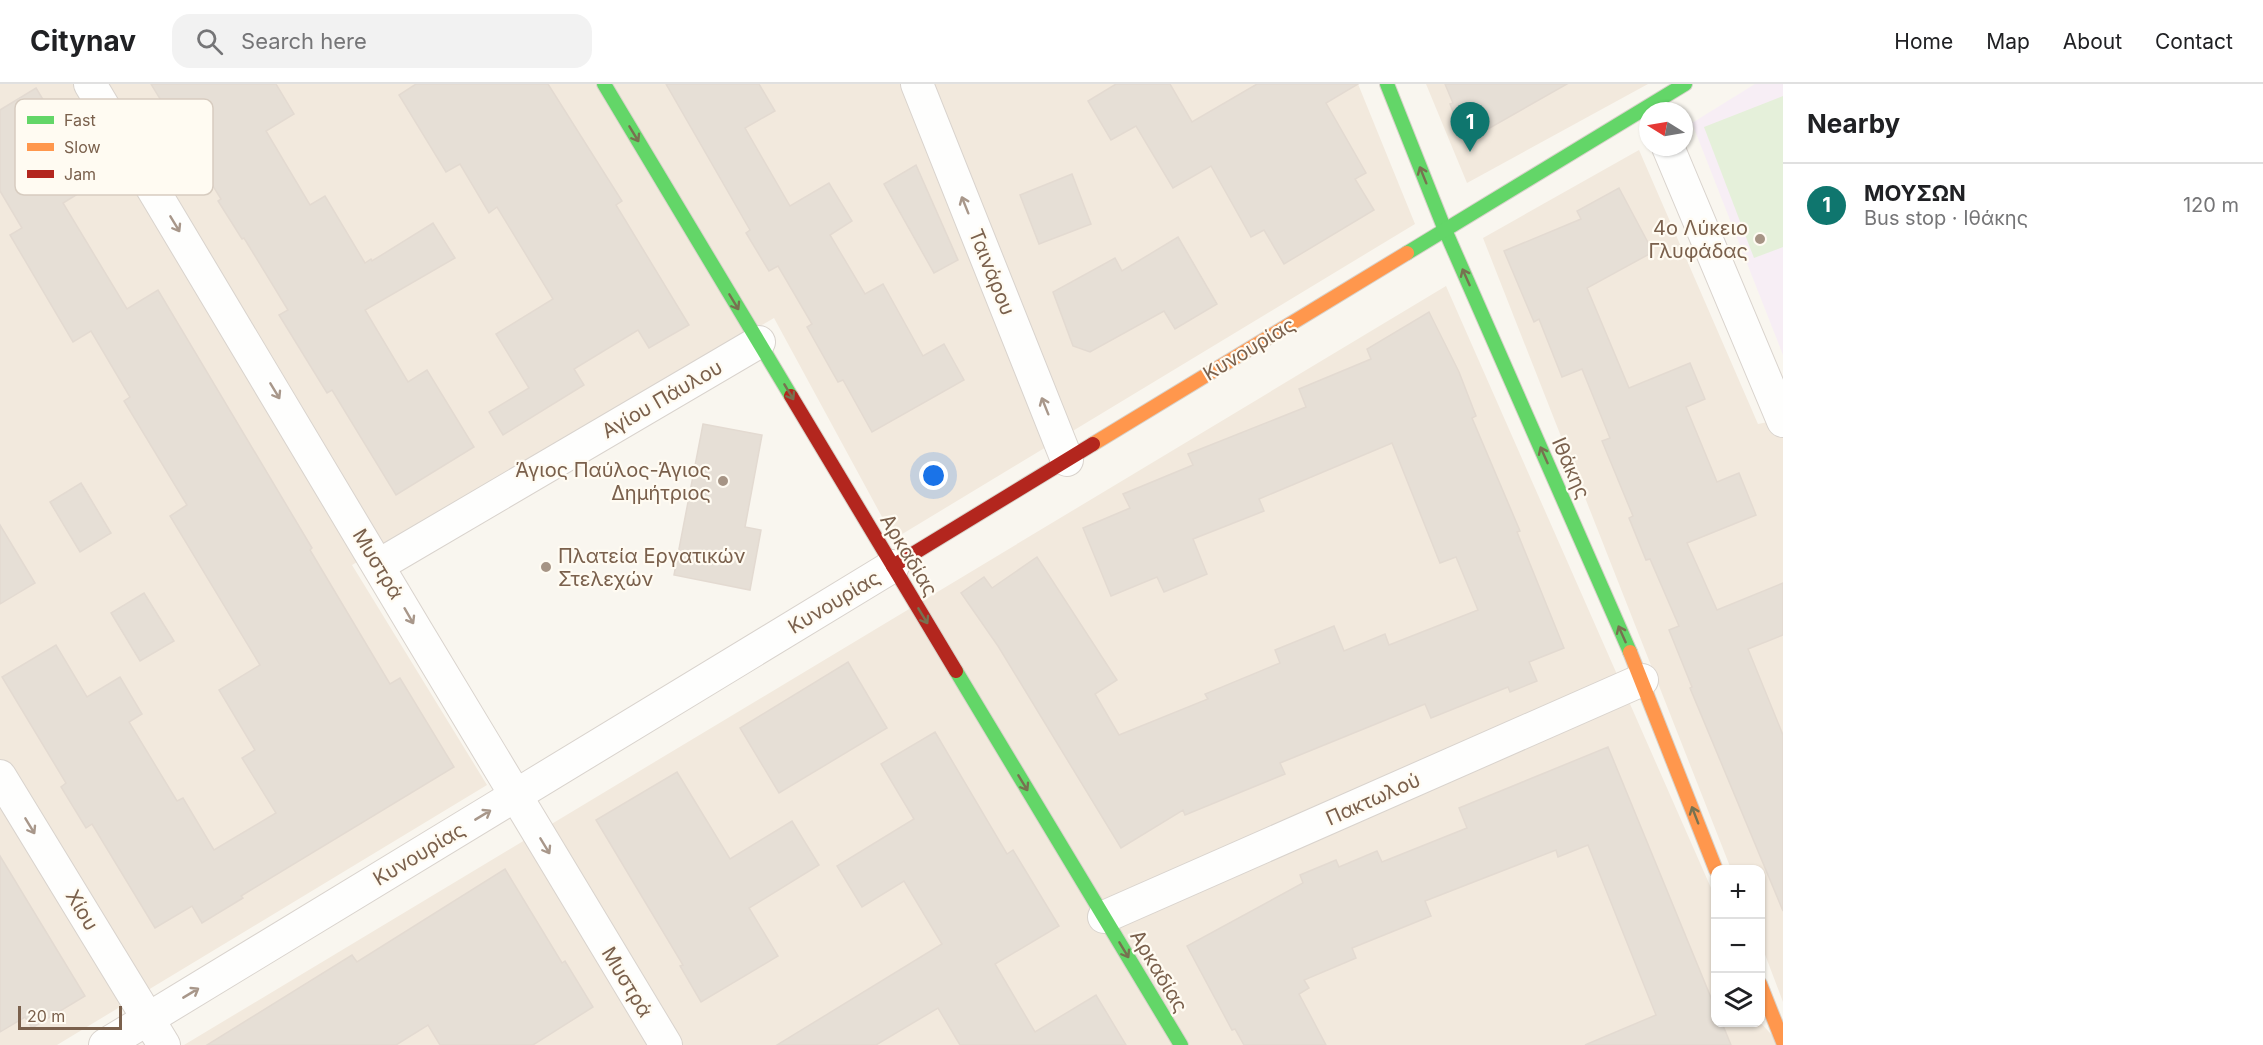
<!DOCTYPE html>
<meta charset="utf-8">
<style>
:root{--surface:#fff;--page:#f2f2f2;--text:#202124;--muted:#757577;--line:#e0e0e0;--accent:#0f766e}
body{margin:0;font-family:Inter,sans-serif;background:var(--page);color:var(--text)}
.controls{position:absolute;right:18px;bottom:18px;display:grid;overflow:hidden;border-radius:12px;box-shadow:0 2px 4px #0004}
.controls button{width:54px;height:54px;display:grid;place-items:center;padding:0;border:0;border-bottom:2px solid var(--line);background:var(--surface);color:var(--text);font:30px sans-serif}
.compass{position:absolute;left:1639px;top:18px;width:54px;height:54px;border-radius:50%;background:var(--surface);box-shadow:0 2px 4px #0004;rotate:281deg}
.scale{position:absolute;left:18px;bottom:15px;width:104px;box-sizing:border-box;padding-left:6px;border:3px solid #7a604c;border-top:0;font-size:16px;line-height:21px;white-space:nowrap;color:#7a604c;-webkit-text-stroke:4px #fffbf2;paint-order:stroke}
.you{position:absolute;left:934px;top:392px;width:21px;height:21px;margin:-15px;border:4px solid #fff;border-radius:50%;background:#1a73e8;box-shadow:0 0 0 9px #1a73e833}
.badge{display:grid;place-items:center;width:39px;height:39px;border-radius:50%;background:var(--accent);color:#fff;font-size:20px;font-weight:700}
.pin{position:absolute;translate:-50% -50px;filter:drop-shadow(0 2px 3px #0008)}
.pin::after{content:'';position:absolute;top:32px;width:21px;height:18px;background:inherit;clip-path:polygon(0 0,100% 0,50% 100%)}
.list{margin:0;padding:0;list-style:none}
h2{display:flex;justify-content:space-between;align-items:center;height:78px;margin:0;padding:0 24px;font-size:26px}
h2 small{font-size:20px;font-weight:400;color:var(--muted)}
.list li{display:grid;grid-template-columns:39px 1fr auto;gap:18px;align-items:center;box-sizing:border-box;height:84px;padding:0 24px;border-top:2px solid var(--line)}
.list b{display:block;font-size:22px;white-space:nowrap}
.list p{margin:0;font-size:20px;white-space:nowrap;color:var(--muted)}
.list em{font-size:20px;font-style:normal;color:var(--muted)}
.icon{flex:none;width:33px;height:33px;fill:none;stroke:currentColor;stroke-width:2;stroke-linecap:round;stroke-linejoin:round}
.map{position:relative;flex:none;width:1783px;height:961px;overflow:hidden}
header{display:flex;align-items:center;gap:36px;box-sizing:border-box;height:84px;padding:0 30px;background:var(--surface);border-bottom:2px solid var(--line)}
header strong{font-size:28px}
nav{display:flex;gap:33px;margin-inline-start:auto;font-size:21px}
.search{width:420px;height:54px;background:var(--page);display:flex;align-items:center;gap:15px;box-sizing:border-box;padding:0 21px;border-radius:18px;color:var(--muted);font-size:22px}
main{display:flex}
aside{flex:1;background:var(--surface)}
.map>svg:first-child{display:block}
.residential{fill:#f2e9dd}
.education{fill:#f7eef5}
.park{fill:#e5f0da}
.building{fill:#e6dfd6;stroke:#e3dad1;stroke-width:1.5}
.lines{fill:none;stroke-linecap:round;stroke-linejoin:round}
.street-casing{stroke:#d9d3cd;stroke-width:34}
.fast-casing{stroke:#d8d2ca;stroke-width:16}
.slow-casing{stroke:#d8d2ca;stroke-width:16}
.jam-casing{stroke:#d8d2ca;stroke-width:16}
.street{stroke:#fefefd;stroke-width:32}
.fast{stroke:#63d668;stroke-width:14}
.slow{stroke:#ff974d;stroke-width:14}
.jam{stroke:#b3261e;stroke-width:14}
.oneway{stroke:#777250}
.oneway2{stroke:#a8978a}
.poi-dot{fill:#a69485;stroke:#fffbf2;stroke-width:2}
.labels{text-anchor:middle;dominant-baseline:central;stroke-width:4.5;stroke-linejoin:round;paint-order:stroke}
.poi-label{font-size:20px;fill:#7a604c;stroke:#fffbf2;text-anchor:end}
.street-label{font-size:20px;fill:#7a604c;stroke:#fffbf2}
.key{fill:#fffbf2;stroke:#d7ccc0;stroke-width:1.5}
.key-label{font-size:16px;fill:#7a604c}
</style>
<header>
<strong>Citynav</strong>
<div class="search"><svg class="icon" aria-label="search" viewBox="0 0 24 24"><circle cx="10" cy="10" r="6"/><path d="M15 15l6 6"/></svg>Search here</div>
<nav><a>Home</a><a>Map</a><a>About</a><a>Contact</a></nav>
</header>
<main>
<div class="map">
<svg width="1783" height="961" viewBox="0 0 1783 961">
<rect width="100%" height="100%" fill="#f9f6ef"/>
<!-- residential -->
<g class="residential">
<path d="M0 0H1358L1415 140 894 455 774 234 352 481 487 701 57 961H0Z"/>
<path d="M1426 0H1648L1467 99Z"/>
<path d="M1639 66 1758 340 1783 335V918L1761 860 1760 786 1731 785 1483 154Z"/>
<path d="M1446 202 1715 813 1716 938H1760L1781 961H184Z"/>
</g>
<!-- education -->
<path class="education" d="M1755 0H1783V271L1692 39Z"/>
<!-- park -->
<path class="park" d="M1783 12V163L1754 174 1704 43Z"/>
<!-- building -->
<g class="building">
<path d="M151 0H276L294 30 266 47 310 121 325 112 365 179 371 175 372 177 433 139 455 174 365 226 408 298 427 286 474 363 396 411 332 306 327 309 279 231 288 226 244 154 242 155 218 117 221 115Z"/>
<path d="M416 0H548L622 117 616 121 689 241 649 264 638 246 574 285 584 301 503 351 489 328 529 304 496 250 553 215 497 123 489 129 460 80 446 88 399 11Z"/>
<path d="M666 0H759L775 27 745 44 790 122 829 99 852 137 830 151 865 210 883 200 923 272 944 260 964 296 872 348 843 296 838 298 807 243 812 240 778 182 769 187 746 149 750 146Z"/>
<path d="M1116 0H1170L1192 38 1257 0H1358L1326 19 1366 89 1355 95 1374 126 1284 180 1264 146 1251 153 1211 82 1173 104 1136 42 1111 56 1088 17Z"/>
<path d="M1445 0H1567L1465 58 1450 20 1453 19Z"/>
<path d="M36 4 94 100 63 119 127 225 158 206 312 464 310 466 390 600 400 594 454 683 241 812 243 814 202 839 192 822 155 844 92 740 86 744 61 703 66 699 2 593 56 561 87 613 120 593 142 630 129 638 177 717 183 714 214 766 276 729 242 674 255 666 219 606 260 581 170 432 187 421 124 317 130 313 91 247 73 258 10 151 22 144 0 107V26Z"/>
<path d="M916 81 958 176 934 189 884 100Z"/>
<path d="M1072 90 1091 140 1039 160 1020 111Z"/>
<path d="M1619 104 1653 168 1587 204 1629 304 1690 279 1705 315 1686 323 1717 398 1739 389 1756 431 1687 459 1717 526 1783 499V551L1748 565 1783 651V827L1690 604 1692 603 1669 546 1679 542 1650 475 1646 476 1629 434 1633 432 1602 357 1610 354 1582 285 1562 293 1539 235 1534 238 1504 167 1581 135 1577 127Z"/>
<path d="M1178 153 1217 220 1175 245 1164 227 1090 268 1073 262 1053 208 1115 174 1122 187Z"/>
<path d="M1429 228 1459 288 1476 332 1472 334 1520 447 1517 448 1564 564 1529 578 1537 597 1510 608 1508 603 1431 634 1425 620 1280 679 1285 690 1185 731 1183 726 1121 764 998 562 961 509 984 493 992 504 1037 473 1117 596 1095 610 1119 651 1208 615 1205 610 1280 579 1275 566 1334 542 1344 567 1385 550 1389 561 1478 526 1456 473 1440 479 1392 359 1259 415 1264 427 1193 455 1207 490 1164 508 1157 493 1111 512 1083 444 1130 424 1123 410 1193 381 1188 370 1306 323 1299 305 1371 275 1367 265Z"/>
<path d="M703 340 762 351 745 443 761 446 750 506 674 491Z"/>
<path d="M81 399 111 449 80 468 50 418Z"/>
<path d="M0 441 35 499 0 520Z"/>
<path d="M144 509 174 557 140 577 111 529Z"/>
<path d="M848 578 887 644 779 709 740 644Z"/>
<path d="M935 648 1007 770 1013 766 1059 842 995 880 1035 948 1096 911 1126 961H960L938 924 876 961H777L942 860 904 797 862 823 837 782 914 735 881 680Z"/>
<path d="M1608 663 1716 926V939H1722L1731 961H1585L1656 931 1588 761 1558 773 1556 766 1425 817 1431 832 1352 864 1356 874 1304 896 1309 904 1299 910 1326 961H1244L1235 945 1232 946 1187 862 1303 799 1300 791 1336 776 1339 783 1377 767 1382 778 1467 744 1459 724Z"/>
<path d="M677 688 730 775 792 737 819 781 749 824 778 872 701 918 680 882 683 881 596 736Z"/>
<path d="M0 772 85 912 32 944 25 933 0 948Z"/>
<path d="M505 785 562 879 565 877 593 923 533 961H440L428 941 396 961H207L352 871 357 878Z"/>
</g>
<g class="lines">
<defs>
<g id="street">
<path d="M90 0C282 320 472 642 666 961"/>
<path d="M917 0 1067 376"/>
<path d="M1668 63 1783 337"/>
<path d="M379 481 759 258"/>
<path d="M0 692 164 961"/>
<path d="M1104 833 1642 596"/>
<path d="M105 961 893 482"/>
</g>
<g id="fast">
<path d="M604 0 791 312"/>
<path d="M1387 0 1445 146 1630 568"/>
<path d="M1407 169 1685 0"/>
<path d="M956 587 1181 961"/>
</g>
<g id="slow">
<path d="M1093 360 1407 169"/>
<path d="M1630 568 1716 786"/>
<path d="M1760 900 1783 958"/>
</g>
<g id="jam">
<path d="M791 312 956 587"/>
<path d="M893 482 1093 360"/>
</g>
</defs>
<!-- street casing -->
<use href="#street" class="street-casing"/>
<!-- fast casing -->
<use href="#fast" class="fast-casing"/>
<!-- slow casing -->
<use href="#slow" class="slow-casing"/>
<!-- jam casing -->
<use href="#jam" class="jam-casing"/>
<!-- street -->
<use href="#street" class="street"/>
<!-- fast -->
<use href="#fast" class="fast"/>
<!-- slow -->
<use href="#slow" class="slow"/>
<!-- jam -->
<use href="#jam" class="jam"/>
</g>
<!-- one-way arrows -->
<defs><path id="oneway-shaft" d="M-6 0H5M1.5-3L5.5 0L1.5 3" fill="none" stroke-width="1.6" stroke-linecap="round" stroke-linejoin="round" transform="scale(1.5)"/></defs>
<g class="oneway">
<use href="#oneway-shaft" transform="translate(634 50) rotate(59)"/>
<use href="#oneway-shaft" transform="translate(1423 91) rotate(-112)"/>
<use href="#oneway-shaft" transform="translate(1466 193) rotate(-114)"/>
<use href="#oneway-shaft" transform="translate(734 218) rotate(59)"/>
<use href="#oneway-shaft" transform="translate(789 308) rotate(59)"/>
<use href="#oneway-shaft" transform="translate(1544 371) rotate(-114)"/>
<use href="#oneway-shaft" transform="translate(923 532) rotate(59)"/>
<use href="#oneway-shaft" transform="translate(1622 550) rotate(-114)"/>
<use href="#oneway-shaft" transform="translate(1023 699) rotate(59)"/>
<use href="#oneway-shaft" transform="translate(1695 731) rotate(-111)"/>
<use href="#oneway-shaft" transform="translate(1124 866) rotate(59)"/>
</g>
<g class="oneway2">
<use href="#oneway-shaft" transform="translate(965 121) rotate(-112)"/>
<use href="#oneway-shaft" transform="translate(175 140) rotate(59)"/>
<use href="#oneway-shaft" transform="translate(275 307) rotate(59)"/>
<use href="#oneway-shaft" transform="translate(1045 322) rotate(-112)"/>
<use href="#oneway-shaft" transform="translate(409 532) rotate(60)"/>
<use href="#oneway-shaft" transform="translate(483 731) rotate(-31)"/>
<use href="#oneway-shaft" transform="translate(30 742) rotate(59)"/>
<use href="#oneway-shaft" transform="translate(545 762) rotate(59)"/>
<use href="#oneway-shaft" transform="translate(191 909) rotate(-31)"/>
</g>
<!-- markers -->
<g class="poi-dot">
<circle cx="1760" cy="155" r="6"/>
<circle cx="723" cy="397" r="6"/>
<circle cx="546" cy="483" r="6"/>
</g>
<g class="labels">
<!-- poi labels -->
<g class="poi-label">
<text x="1748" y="144">4ο Λύκειο<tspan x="1748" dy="23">Γλυφάδας</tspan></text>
<text x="711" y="386">Άγιος Παύλος-Άγιος<tspan x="711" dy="23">Δημήτριος</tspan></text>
<text x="558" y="472" text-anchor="start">Πλατεία Εργατικών<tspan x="558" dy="23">Στελεχών</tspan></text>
</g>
<!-- street labels -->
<g class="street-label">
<text transform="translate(992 188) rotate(68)">Ταινάρου</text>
<text transform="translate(1249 265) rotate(-31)">Κυνουρίας</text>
<text transform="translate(662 315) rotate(-30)">Αγίου Πάυλου</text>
<text transform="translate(1571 384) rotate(66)">Ιθάκης</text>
<text transform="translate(909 471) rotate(59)">Αρκαδίας</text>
<text transform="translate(378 480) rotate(59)">Μυστρά</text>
<text transform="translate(834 518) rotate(-31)">Κυνουρίας</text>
<text transform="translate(1373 715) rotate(-24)">Πακτωλού</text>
<text transform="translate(419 770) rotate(-31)">Κυνουρίας</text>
<text transform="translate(82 826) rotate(59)">Χίου</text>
<text transform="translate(1159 887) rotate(59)">Αρκαδίας</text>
<text transform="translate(627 898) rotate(59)">Μυστρά</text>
</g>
</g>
<!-- legend -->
<rect x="15" y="15" width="198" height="96" rx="9" class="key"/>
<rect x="27" y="32" width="27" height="8" fill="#63d668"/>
<rect x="27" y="59" width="27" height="8" fill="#ff974d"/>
<rect x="27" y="86" width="27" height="8" fill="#b3261e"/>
<g class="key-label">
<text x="64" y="42">Fast</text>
<text x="64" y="69">Slow</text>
<text x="64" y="96">Jam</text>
</g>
</svg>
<div class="controls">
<button>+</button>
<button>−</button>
<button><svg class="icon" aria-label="layers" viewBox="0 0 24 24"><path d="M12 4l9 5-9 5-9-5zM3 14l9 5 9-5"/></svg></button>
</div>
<svg class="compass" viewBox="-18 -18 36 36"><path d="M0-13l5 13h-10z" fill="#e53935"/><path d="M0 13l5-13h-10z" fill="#757577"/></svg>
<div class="scale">20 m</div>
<div class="you"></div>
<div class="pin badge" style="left:1470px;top:68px">1</div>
</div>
<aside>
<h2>Nearby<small></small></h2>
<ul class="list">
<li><span class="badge">1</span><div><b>ΜΟΥΣΩΝ</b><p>Bus stop · Ιθάκης</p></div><em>120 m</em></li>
</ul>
</aside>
</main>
